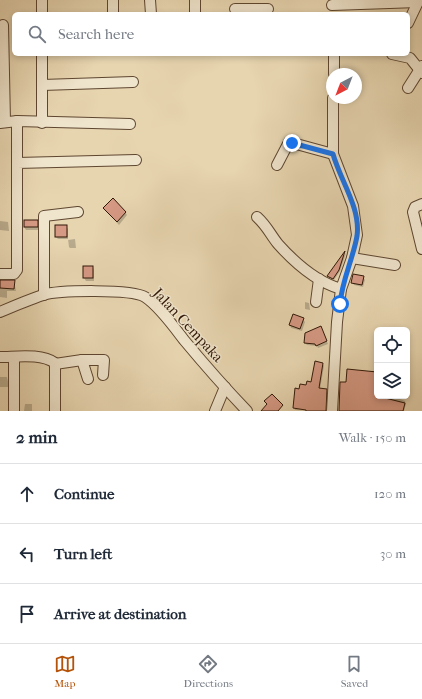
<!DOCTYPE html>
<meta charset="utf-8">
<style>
:root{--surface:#fff;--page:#f2f2f3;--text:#1f2937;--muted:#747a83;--line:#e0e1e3;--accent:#b45309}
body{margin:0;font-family:"IM FELL French Canon",serif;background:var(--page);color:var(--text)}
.controls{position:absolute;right:12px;bottom:12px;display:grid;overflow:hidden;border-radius:6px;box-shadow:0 2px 6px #0003}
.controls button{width:36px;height:36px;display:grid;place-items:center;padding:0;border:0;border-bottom:1px solid var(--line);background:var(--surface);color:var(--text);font:20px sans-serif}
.compass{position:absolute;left:326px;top:68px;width:36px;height:36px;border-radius:50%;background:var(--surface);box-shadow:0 2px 6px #0003;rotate:222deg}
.stop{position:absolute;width:12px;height:12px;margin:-9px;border:3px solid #1a73e8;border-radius:50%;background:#fff}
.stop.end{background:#1a73e8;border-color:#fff;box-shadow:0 1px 4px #0008}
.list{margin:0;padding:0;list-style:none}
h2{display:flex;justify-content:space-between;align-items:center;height:52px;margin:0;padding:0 16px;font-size:17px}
h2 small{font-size:13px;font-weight:400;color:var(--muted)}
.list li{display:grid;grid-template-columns:26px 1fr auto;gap:12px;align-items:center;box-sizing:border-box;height:60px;padding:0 16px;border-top:1px solid var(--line)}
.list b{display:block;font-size:15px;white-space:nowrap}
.list em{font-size:13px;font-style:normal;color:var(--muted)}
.icon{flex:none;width:22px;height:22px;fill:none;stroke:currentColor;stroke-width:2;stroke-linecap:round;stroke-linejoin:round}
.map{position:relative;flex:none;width:422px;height:411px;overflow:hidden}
.search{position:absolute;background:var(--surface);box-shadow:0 2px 6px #0003;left:12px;right:12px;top:12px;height:44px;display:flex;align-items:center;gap:10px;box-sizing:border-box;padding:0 14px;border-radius:6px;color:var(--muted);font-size:15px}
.sheet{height:232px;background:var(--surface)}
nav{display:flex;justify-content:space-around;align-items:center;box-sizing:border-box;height:56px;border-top:1px solid var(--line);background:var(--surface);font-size:11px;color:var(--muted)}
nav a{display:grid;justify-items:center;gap:2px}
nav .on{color:var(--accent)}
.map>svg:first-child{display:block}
.shadow{fill:#0003}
.building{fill:#d69984;stroke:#301706}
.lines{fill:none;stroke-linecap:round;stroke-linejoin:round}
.minor-casing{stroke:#5e4630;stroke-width:12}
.minor{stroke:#efe4cc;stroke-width:10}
.route{stroke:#1a73e8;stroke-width:5}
.labels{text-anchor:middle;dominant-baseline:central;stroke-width:3;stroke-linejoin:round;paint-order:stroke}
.street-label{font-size:15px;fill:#301706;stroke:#efe4cc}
</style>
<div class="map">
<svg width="422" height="411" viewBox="0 0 422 411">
<rect width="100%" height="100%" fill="#e7d5b0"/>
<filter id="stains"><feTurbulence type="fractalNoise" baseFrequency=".005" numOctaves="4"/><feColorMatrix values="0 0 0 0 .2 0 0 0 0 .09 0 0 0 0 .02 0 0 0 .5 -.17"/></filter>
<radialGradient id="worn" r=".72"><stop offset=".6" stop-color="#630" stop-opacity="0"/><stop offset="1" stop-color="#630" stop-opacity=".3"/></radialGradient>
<!-- shadow -->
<g class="shadow">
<path d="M104 208 125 212 127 215 119 225Z"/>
<path d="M0 221 8 222 9 231 0 230Z"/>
<path d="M37 221 39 230H26L24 227Z"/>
<path d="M66 226 68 229V240L75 239 76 248H70L69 247 68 239H58L56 237Z"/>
<path d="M346 253 340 271 334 280 328 277Z"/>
<path d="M93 267 94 270V281H86L84 278Z"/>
<path d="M363 277 365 280 363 287 354 285 352 282Z"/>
<path d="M0 281H14L16 291H7V298L0 297Z"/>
<path d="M305 302 309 303 310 310 305 309Z"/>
<path d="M303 319 305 322 302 331 291 328 290 325Z"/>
<path d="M322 330 328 344 318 348 317 346 307 345 305 343Z"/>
<path d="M323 364 324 366 320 389 326 390 328 393 327 411 295 410 294 407 300 390 312 383Z"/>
<path d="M377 373V396H392L405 401 406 404 404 411H340L347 383Z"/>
<path d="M0 377H7L9 387H0Z"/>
<path d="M25 404H32V411H24Z"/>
</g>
<!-- building -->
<g class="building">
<path d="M113 198 126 212 117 222 103 208Z"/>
<rect x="24" y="220" width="14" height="7"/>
<rect x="55" y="225" width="12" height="12"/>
<path d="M345 251 339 270 333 279 327 276Z"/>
<rect x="83" y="266" width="10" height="12"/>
<path d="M353 274 364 276 362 285 351 283Z"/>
<path d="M0 280H15L14 289 0 288Z"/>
<path d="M293 314 304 318 300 329 289 325Z"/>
<path d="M321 326 327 341 316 346 315 344 304 343 305 333Z"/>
<path d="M315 361 323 363 319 388 327 389 326 411H306V410L293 408 295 388 299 389 300 384 306 385 307 381 311 382Z"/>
<path d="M347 369 377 372V396L405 403 403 411H339L340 382H346Z"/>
<path d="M272 394 283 405 278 411H261L267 404 264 401Z"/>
</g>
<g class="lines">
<defs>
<g id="minor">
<path d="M42 0V14"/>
<path d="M150 0 151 14"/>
<path d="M195 0V14"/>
<path d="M332 5 418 2 420 0"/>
<path d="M235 9H268"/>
<path d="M113 14V0"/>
<path d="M408 23 418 2"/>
<path d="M3 25 5 122"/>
<path d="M392 54 410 58 422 73"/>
<path d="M334 74V54"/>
<path d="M42 85 133 82"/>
<path d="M408 88 422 66"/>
<path d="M17 121V163"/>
<path d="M0 123 17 121 130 124"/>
<path d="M42 123V54"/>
<path d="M277 165 289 142 333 154"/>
<path d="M422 204 415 207 413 212 422 249"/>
<path d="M257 217C267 226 270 234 278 244 295 263 317 282 341 289"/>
<path d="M352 258 395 265"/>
<path d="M0 274H14L17 270V163L136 160"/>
<path d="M44 295V216L78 212"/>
<path d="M316 302 319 279"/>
<path d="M0 312C14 306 28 300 43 295 59 290 132 289 145 297 159 306 174 327 184 340 204 364 225 388 247 411"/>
<path d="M0 357C16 357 41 353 55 363V411"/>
<path d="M14 357V411"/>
<path d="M82 360H104L103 375"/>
<path d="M55 364 82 360 88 379"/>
<path d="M215 411 225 387"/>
<path d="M332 411 337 322 341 289 352 258 357 235 353 206 333 154V98"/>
</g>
</defs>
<!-- minor casing -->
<use href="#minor" class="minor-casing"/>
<!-- minor -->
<use href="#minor" class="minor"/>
</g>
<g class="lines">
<!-- route -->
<path class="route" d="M292 143 333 154C340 180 361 208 357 236 353 259 342 280 340 304"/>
</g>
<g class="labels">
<!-- street labels -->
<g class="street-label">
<text transform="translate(188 325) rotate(47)">Jalan Cempaka</text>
</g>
</g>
<rect width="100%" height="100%" filter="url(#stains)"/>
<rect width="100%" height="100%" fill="url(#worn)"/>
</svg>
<div class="controls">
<button><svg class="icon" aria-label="locate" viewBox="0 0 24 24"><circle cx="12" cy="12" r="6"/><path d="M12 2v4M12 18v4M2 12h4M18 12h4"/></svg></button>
<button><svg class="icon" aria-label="layers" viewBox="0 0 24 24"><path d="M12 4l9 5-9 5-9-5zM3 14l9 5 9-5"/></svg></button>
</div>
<svg class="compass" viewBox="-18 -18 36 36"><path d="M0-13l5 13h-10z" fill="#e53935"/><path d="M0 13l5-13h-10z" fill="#747a83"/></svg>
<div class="stop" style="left:340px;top:304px"></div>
<div class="stop end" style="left:292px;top:143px"></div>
<div class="search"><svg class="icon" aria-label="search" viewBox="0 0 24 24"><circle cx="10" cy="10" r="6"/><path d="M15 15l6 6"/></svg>Search here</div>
</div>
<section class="sheet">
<h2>2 min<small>Walk · 150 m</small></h2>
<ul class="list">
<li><svg class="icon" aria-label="ahead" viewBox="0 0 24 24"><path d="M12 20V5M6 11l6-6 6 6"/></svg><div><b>Continue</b></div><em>120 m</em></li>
<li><svg class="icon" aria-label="left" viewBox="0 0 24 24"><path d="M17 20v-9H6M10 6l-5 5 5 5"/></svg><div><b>Turn left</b></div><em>30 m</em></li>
<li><svg class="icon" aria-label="arrive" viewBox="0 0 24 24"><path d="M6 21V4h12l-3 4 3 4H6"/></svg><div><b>Arrive at destination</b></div></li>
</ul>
</section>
<nav>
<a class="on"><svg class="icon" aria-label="map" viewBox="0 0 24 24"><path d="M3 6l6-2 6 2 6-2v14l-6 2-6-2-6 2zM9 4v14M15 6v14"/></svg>Map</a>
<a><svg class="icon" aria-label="directions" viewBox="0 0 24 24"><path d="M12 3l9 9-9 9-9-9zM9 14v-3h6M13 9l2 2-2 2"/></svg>Directions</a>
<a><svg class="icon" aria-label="saved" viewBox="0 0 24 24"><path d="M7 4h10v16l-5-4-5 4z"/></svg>Saved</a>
</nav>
